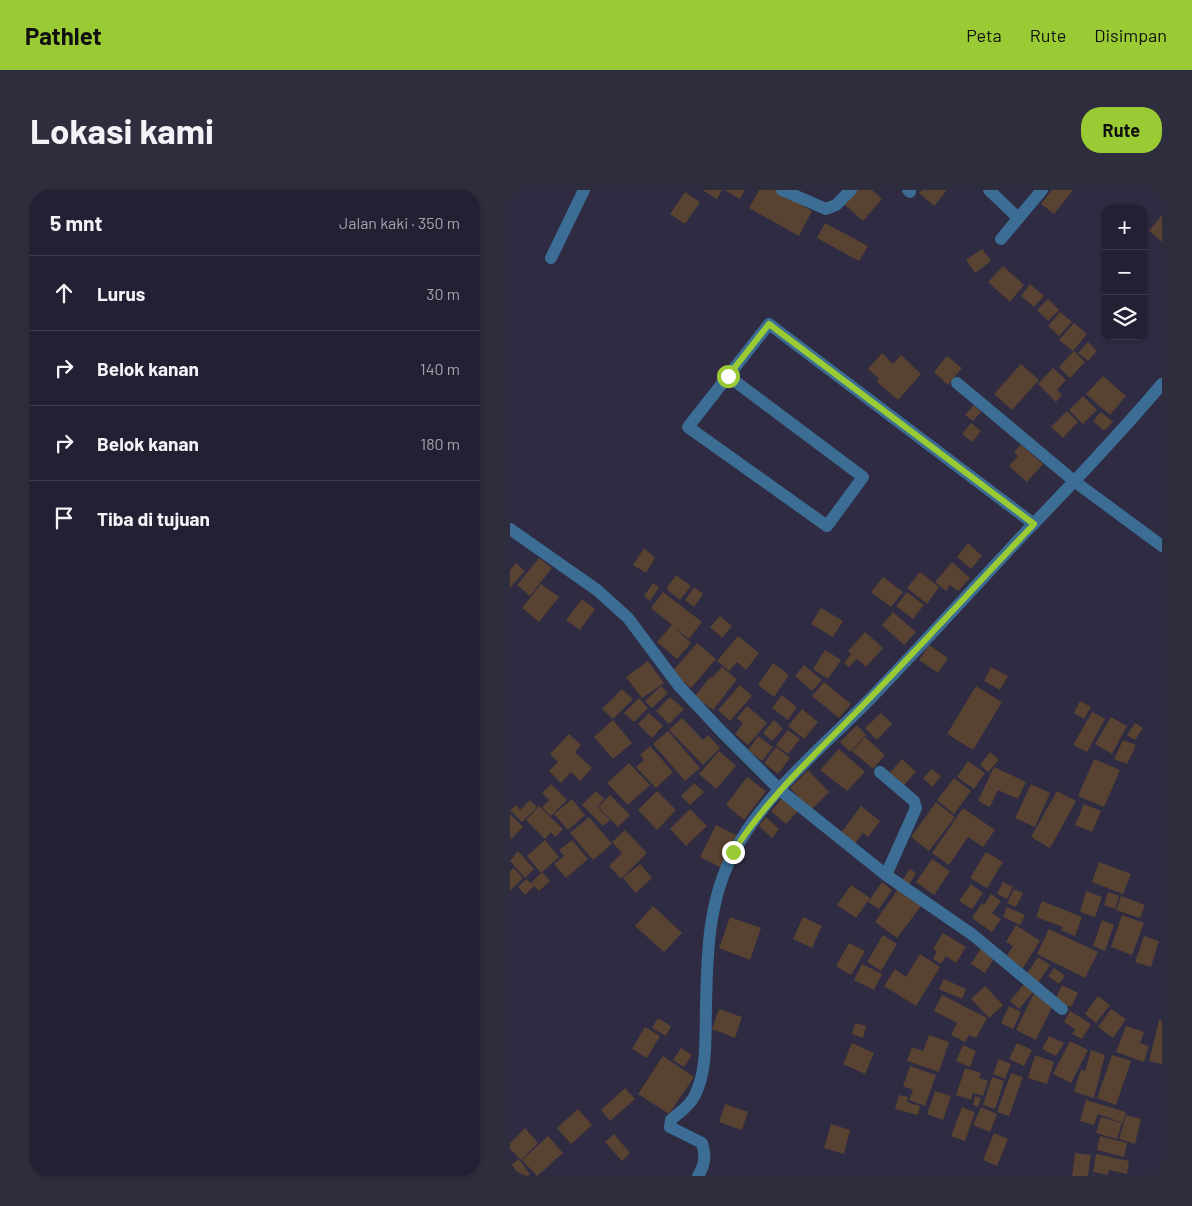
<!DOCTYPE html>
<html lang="id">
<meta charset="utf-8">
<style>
:root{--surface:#222032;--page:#2e2d3e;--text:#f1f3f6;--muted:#a2a3ac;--line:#3f3e4d;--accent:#9acb34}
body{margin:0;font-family:Barlow,sans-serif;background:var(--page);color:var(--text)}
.controls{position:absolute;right:15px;top:15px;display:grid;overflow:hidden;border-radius:10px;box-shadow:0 1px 4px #0004}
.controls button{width:45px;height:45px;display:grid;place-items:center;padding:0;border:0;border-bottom:1px solid var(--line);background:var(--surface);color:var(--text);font:25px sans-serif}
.stop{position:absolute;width:15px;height:15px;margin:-11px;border:4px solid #9acb34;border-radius:50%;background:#fff}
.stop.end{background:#9acb34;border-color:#fff;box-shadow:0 1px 5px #0008}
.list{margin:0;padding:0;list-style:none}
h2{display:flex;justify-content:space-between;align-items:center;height:65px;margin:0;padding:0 20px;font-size:21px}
h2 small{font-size:16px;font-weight:400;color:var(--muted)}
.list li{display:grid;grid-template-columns:32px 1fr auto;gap:15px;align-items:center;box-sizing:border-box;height:75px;padding:0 20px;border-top:1px solid var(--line)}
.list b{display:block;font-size:19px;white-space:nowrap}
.list em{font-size:16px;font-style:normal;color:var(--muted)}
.icon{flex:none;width:28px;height:28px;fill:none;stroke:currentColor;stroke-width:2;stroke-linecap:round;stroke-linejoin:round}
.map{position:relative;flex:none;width:652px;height:986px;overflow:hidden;border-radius:20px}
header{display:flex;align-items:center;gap:30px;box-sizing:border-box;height:70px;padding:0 25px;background:var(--accent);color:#111}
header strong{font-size:24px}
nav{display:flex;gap:28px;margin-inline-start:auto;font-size:18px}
.intro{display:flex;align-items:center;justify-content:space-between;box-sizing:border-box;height:120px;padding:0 30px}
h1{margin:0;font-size:35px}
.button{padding:12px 22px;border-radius:20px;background:var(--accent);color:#111;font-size:18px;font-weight:700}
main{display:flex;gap:30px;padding:0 30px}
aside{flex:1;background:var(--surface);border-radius:20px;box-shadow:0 1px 4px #0004}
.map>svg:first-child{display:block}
.building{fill:#584231}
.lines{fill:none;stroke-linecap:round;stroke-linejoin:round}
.minor{stroke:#3b6d95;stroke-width:12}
.route{stroke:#9acb34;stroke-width:6}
</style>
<header>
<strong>Pathlet</strong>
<nav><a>Peta</a><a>Rute</a><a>Disimpan</a></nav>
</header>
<div class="intro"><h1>Lokasi kami</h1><a class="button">Rute</a></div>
<main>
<aside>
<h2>5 mnt<small>Jalan kaki · 350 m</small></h2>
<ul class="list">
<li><svg class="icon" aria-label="ahead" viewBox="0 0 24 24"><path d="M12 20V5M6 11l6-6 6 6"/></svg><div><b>Lurus</b></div><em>30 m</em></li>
<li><svg class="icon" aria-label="right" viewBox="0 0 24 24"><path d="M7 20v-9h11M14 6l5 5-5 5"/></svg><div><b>Belok kanan</b></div><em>140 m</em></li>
<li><svg class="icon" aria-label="right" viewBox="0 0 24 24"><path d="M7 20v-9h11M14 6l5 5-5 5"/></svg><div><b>Belok kanan</b></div><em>180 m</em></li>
<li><svg class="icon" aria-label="arrive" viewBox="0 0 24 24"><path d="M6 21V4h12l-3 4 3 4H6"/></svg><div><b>Tiba di tujuan</b></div></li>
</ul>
</aside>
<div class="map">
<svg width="652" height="986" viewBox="0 0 652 986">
<rect width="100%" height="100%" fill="#2e2b42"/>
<!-- building -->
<g class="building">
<path d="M192 0H212L207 9Z"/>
<path d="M214 0H235L230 9Z"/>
<path d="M249 0H265L302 21 289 46 239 18Z"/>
<path d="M346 0H362L372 9 353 31 334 14Z"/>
<path d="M412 0H437L424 16 409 3Z"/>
<path d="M542 0H563L544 24 531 14Z"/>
<path d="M175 2 190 12 175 34 160 24Z"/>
<path d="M652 25V52L639 41Z"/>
<path d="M315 33 358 56 349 71 307 48Z"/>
<path d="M472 59 481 71 465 83 456 70Z"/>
<path d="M493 76 514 95 500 112 478 92Z"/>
<path d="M520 94 534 106 524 117 511 106Z"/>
<path d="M538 109 549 120 538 131 527 120Z"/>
<path d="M550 122 562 132 549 146 538 136Z"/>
<path d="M564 133 577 144 563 161 549 150Z"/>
<path d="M578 152 587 161 578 171 568 163Z"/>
<path d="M564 161 575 172 560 188 549 177Z"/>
<path d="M372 163 383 174 391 165 411 184 388 210 367 192 369 189 358 179Z"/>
<path d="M437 166 452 178 438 195 424 182Z"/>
<path d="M511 174 529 190 502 220 484 204Z"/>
<path d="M543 178 556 190 547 200 552 205 546 212 528 194Z"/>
<path d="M593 186 616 206 600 225 576 204Z"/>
<path d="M573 206 587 220 573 234 559 220Z"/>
<path d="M464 215 471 222 463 231 455 225Z"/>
<path d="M557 221 568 232 553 248 541 237Z"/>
<path d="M591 222 603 232 594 241 583 231Z"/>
<path d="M461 233 471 241 462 252 452 244Z"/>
<path d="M511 255 533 274 517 292 499 276 508 266 504 262Z"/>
<path d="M458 353 472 366 461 379 447 367Z"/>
<path d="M134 358 145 368 136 383 123 375Z"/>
<path d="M29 368 42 378 20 406 7 395Z"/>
<path d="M442 372 460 388 448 401 440 395 436 401 425 392Z"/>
<path d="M6 373 15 381 0 398V380Z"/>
<path d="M410 382 429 397 417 414 397 398Z"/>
<path d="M166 385 181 396 170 410 156 399Z"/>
<path d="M373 387 393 402 381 417 361 402Z"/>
<path d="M143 393 149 397 140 411 134 406Z"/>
<path d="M31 394 49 407 29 432 12 418Z"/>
<path d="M184 397 193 404 184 417 175 410Z"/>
<path d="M153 402 192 432 179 449 164 437 181 453 167 469 147 452 162 435 141 418Z"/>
<path d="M397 402 414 415 403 429 386 416Z"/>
<path d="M72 409 85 419 70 440 56 430Z"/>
<path d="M311 418 333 431 323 447 301 434Z"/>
<path d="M383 422 406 442 394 455 372 435Z"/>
<path d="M210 426 222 436 212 448 200 437Z"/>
<path d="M355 442 373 458 356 477 347 469 339 477 334 473 341 464 338 461Z"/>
<path d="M228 446 249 463 236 480 227 472 219 481 207 471Z"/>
<path d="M187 453 206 469 181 498 162 482Z"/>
<path d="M419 455 438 468 428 483 409 470Z"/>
<path d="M315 460 331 470 318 489 303 479Z"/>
<path d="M138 471 154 493 132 508 116 487Z"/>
<path d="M263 473 279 485 264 507 248 495Z"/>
<path d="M294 475 312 490 302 501 285 486Z"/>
<path d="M212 477 227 489 203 520 185 506 200 487 202 488Z"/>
<path d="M481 477 498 486 490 500 474 491Z"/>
<path d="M314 492 341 514 329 528 302 506Z"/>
<path d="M230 495 242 506 220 531 208 520Z"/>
<path d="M151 496 158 503 142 518 135 511Z"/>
<path d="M466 496 492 512 463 560 437 544Z"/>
<path d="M112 499 123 509 103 529 92 519Z"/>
<path d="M272 505 287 517 278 530 262 518Z"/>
<path d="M160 507 174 519 159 534 146 521Z"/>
<path d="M129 508 138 518 124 532 114 523Z"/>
<path d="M570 511 581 517 574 529 564 523Z"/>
<path d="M237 516 257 533 238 555 225 544 233 533 227 528Z"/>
<path d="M292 519 308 532 294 549 278 536Z"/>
<path d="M582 522 595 529 577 562 563 555Z"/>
<path d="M139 523 153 536 142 548 128 534Z"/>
<path d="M371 523 382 534 367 550 355 538Z"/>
<path d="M601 527 617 536 602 564 585 554Z"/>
<path d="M172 528 193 550 198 545 210 558 193 575 159 540Z"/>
<path d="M103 530 122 553 103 569 84 547Z"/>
<path d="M264 530 273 539 262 551 253 543Z"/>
<path d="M625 533 633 538 625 550 617 545Z"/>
<path d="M347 535 356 545 340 562 330 552Z"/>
<path d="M278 540 290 549 278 564 266 555Z"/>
<path d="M158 541 190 578 175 591 143 554Z"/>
<path d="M59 544 71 555 65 562 82 578 70 591 61 582 51 593 39 581 48 572 40 564Z"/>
<path d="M248 546 263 557 252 571 238 560Z"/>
<path d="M355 547 375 565 363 579 342 561Z"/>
<path d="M613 550 626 555 617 574 604 569Z"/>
<path d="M140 556 163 582 146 598 126 577 134 570 130 565Z"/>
<path d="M266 557 280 568 268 584 254 573Z"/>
<path d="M329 559 355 582 337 601 310 580Z"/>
<path d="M209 561 226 576 206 599 189 584Z"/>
<path d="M480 562 489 570 478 582 470 575Z"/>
<path d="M392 569 406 582 392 597 378 585Z"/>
<path d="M584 569 610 580 594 617 568 606Z"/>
<path d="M458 571 475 583 464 599 447 587Z"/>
<path d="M119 573 140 595 118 615 97 593Z"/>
<path d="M484 577 516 592 508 609 488 600 480 617 468 611Z"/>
<path d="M422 579 431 586 422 597 413 588Z"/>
<path d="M298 580 319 602 301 620 280 598Z"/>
<path d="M237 587 256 601 234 630 216 615Z"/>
<path d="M444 588 461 601 444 624 427 610Z"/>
<path d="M184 593 194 602 180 615 171 606Z"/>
<path d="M41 594 57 610 41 626 32 617 39 610 32 603Z"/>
<path d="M521 594 540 603 525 637 505 628Z"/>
<path d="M86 601 94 609 87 617 100 630 93 636 72 615Z"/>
<path d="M147 601 166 620 147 640 128 620Z"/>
<path d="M547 601 566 611 540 658 521 647Z"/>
<path d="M100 605 120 625 108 637 88 617Z"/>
<path d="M274 606 289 620 276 634 261 621Z"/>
<path d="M62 609 75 625 58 640 44 624Z"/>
<path d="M20 610 27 617 12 632 0 620 6 615 10 620Z"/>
<path d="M426 612 445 627 419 661 401 647Z"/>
<path d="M574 614 591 621 582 642 565 635Z"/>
<path d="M29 616 53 639 45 647 41 642 35 649 16 630Z"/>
<path d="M351 616 370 631 358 647 353 643 344 655 330 644Z"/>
<path d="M453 618 485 640 473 657 458 647 439 675 422 663Z"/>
<path d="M180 619 197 636 176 656 160 639Z"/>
<path d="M0 624 13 637 0 650Z"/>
<path d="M79 627 102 654 83 670 60 643Z"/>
<path d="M256 627 269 639 262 648 249 636Z"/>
<path d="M206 635 228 646 212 678 190 667Z"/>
<path d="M115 640 137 663 111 689 99 676 112 663 102 652Z"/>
<path d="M35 650 49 667 31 683 17 666Z"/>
<path d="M62 650 78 669 56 688 44 674 54 666 49 660Z"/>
<path d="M8 661 24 679 15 688 0 671Z"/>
<path d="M476 662 493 672 477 698 460 688Z"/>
<path d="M422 669 440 681 424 705 406 692Z"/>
<path d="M589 672 621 684 613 704 582 692Z"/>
<path d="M130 674 142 688 126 703 113 688Z"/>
<path d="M4 678 13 688 0 701V681Z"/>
<path d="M400 679 406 683 398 696 391 692Z"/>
<path d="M32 682 40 691 29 701 24 696 15 705 8 697 16 689 21 693Z"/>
<path d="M372 692 382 700 369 719 358 712Z"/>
<path d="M493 692 503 697 497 709 487 704Z"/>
<path d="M461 694 473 703 462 719 449 711Z"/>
<path d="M341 695 360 708 346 728 327 715Z"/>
<path d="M388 699 411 716 387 748 365 732Z"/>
<path d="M504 699 513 703 506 717 497 713Z"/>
<path d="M576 701 592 707 585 727 570 722Z"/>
<path d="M598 702 609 706 605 719 594 715Z"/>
<path d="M481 704 491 711 482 723 491 729 482 742 462 728 472 713 474 715Z"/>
<path d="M611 706 635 715 630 728 606 720Z"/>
<path d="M532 711 572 727 565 746 551 740 553 737 526 727Z"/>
<path d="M143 716 172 743 154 762 125 736Z"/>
<path d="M497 717 515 725 510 735 493 727Z"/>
<path d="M612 725 634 733 622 765 601 757Z"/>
<path d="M220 727 251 738 240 770 209 758Z"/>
<path d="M293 727 312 736 302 758 283 749Z"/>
<path d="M592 730 604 735 595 761 583 756Z"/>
<path d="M506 735 530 751 513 778 496 767 503 756 496 752Z"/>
<path d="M539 739 588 762 575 788 527 764Z"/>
<path d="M433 743 456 757 446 773 436 766 431 774 423 769 427 761 423 759Z"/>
<path d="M373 745 387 754 371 781 357 772Z"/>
<path d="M634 746 649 751 641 777 625 772Z"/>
<path d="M339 753 355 761 341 785 326 776Z"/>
<path d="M471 758 485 767 475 783 461 774Z"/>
<path d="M410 764 430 777 406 816 374 796 385 779 396 787Z"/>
<path d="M528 767 540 775 528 793 516 785Z"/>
<path d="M352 774 372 784 364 800 344 790Z"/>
<path d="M544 778 555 786 549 794 538 786Z"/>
<path d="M434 789 456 799 452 809 429 799Z"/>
<path d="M515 793 524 801 509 819 500 811Z"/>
<path d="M552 795 568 803 561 817 545 810Z"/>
<path d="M475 796 493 815 479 828 461 809Z"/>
<path d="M524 803 544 813 526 850 506 840Z"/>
<path d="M432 805 477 828 466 848 459 845 455 852 441 845 447 833 424 821Z"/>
<path d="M588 806 600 815 586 833 575 824Z"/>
<path d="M499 816 511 822 503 839 491 833Z"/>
<path d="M209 819 232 827 225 848 202 839Z"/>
<path d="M601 819 616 829 603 848 588 837Z"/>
<path d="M560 821 581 834 572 849 562 844 565 839 554 832Z"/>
<path d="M148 828 161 836 156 846 142 838Z"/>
<path d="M649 830 652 831V874L639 871Z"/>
<path d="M345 833 356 836 353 848 342 844Z"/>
<path d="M616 836 634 842 630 853 639 856 634 872 606 862Z"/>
<path d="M135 837 150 846 137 868 122 859Z"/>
<path d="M419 845 439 852 429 882 397 871 402 857 413 861Z"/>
<path d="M539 846 554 853 546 866 532 859Z"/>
<path d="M560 851 578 860 561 893 543 884Z"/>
<path d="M342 853 364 863 355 884 333 874Z"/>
<path d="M507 853 522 860 514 876 499 869Z"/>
<path d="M453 855 466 861 460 877 446 871Z"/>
<path d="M171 858 182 865 174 877 163 870Z"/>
<path d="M581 860 595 865 584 908 564 902 571 879 575 881Z"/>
<path d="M525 865 544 872 537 894 518 888Z"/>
<path d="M602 865 621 871 606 915 587 908Z"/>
<path d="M153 866 184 887 159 924 128 904Z"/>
<path d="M489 869 501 874 495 889 483 884Z"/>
<path d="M400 876 426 885 415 916 399 910 403 900 393 896Z"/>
<path d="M455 878 471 883 469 888 478 891 473 906 463 903 461 910 446 905Z"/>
<path d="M501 883 513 887 499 926 487 922Z"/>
<path d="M482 887 494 891 485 919 473 915Z"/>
<path d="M115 898 125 909 100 931 91 920Z"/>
<path d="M425 901 441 906 433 930 417 924Z"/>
<path d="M389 905 398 907 397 912 410 916 408 925 385 919Z"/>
<path d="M465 906 471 908 468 917 463 915Z"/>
<path d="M576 910 616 922 613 933 588 924 584 935 570 931Z"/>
<path d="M215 914 238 922 232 940 209 932Z"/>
<path d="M452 917 465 922 455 951 441 946Z"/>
<path d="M471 917 487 924 480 942 463 935Z"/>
<path d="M68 919 82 935 61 954 47 938Z"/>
<path d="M616 925 631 929 625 954 609 949Z"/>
<path d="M591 927 612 933 607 949 586 943Z"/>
<path d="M321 934 340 940 334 964 314 958Z"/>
<path d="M15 938 28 953 11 970 0 959V953Z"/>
<path d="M484 943 498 949 487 976 473 970Z"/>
<path d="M104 944 120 963 112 971 95 952Z"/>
<path d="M38 946 53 963 27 986 12 970Z"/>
<path d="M590 946 617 953 614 967 587 960Z"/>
<path d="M565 963 581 965 578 986H562Z"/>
<path d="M586 964 619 971 617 984 599 980 598 985 583 982Z"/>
<path d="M9 969 20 984 18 986H2L0 984V976Z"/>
</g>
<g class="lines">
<!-- minor -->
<g class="minor">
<path d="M272 0 316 19 326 15 341 0"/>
<path d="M398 0 400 2"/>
<path d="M479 0 507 27"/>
<path d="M491 49 532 0"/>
<path d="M41 68 74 0"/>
<path d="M218 186 353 287 317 336 178 237 259 134 524 334"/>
<path d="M447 193 564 291 652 356"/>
<path d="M0 339 87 400 118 428 169 496 212 542 270 600 376 685 463 745 552 819"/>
<path d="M370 582 404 611 406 618 376 685"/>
<path d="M188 986C195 975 196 966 192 953L160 937 161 930C169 922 178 918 184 907 198 881 195 846 196 817 197 765 198 711 223 664 253 605 314 556 360 509 411 456 461 401 511 347 559 297 607 247 652 194"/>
</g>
</g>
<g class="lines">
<!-- route -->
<path class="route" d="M218 186 259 134 524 334C469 392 415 451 359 509 312 558 260 604 223 662"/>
</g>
</svg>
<div class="controls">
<button>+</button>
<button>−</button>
<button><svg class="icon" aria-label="layers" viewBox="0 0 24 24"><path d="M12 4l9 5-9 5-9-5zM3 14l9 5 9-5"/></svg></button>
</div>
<div class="stop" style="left:218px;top:186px"></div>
<div class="stop end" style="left:223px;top:662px"></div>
</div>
</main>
